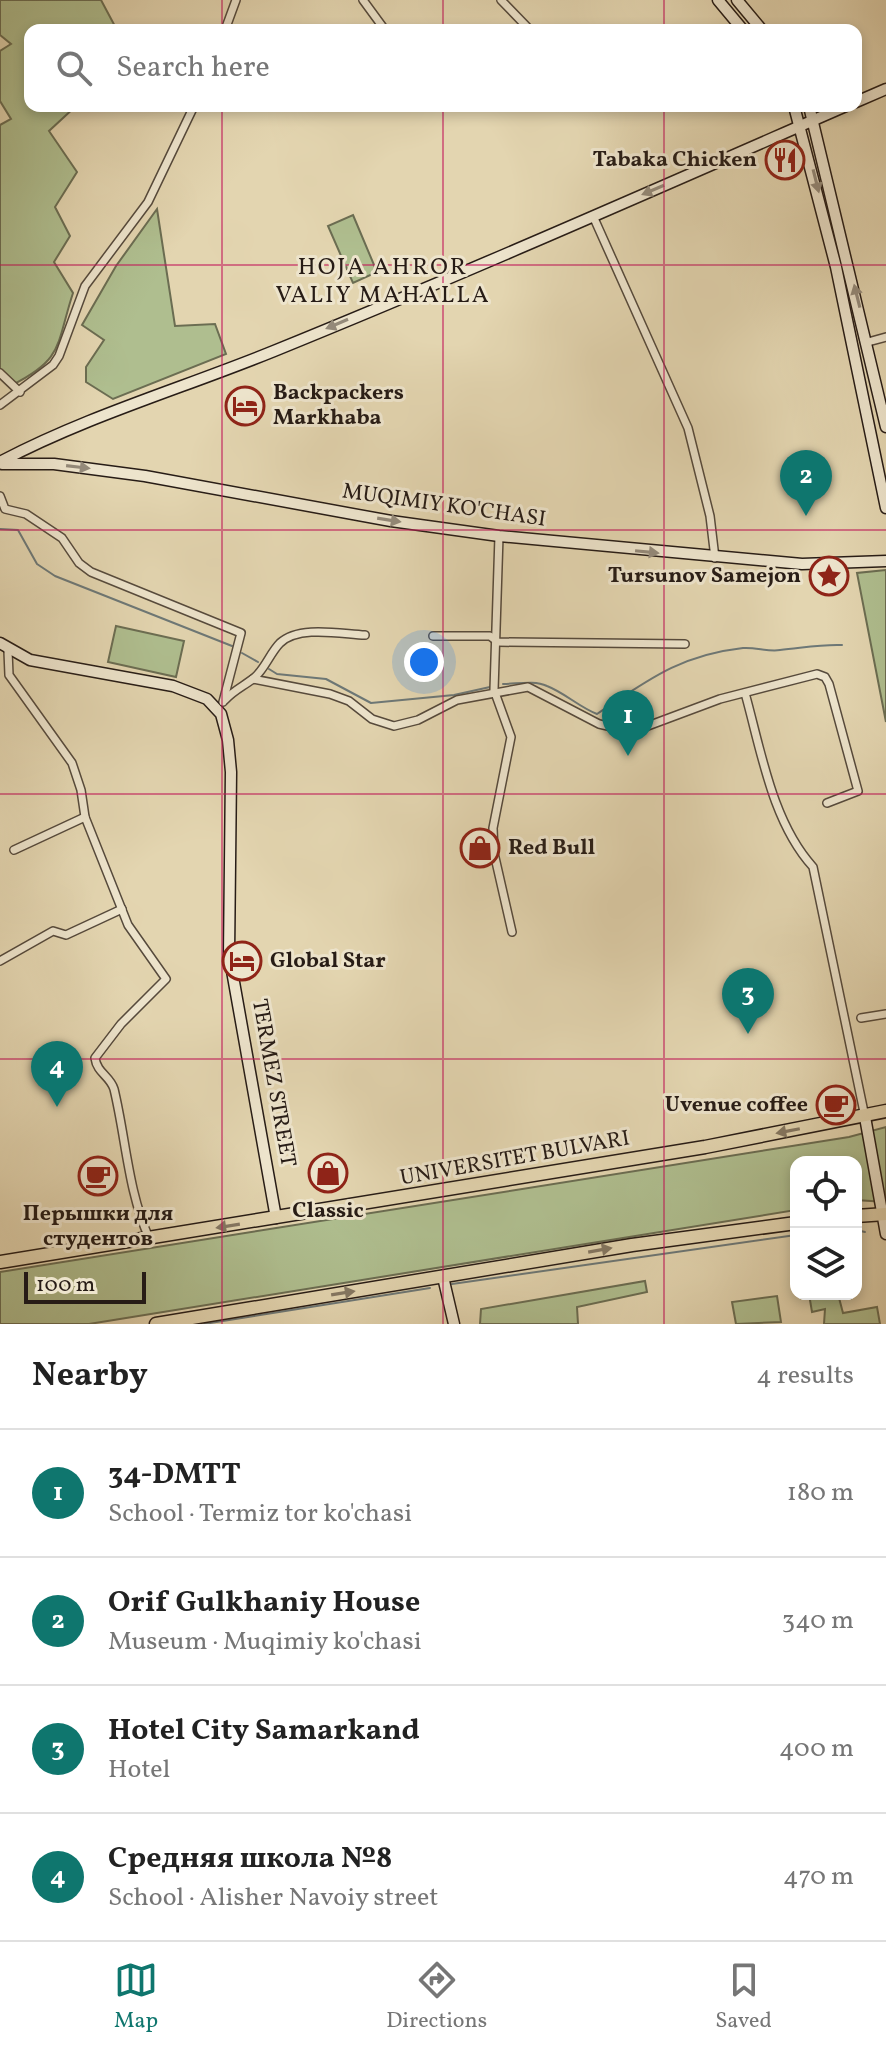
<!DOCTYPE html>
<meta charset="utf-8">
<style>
:root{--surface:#fff;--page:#f6f6f6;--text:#222;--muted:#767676;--line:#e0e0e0;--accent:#0f766e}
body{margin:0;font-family:Vollkorn,serif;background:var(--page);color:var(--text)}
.controls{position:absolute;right:24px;bottom:24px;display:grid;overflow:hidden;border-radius:16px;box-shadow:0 4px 12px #0003}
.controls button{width:72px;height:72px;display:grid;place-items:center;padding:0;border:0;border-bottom:2px solid var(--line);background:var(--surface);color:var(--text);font:40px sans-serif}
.scale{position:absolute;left:24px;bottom:20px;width:122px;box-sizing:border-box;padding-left:8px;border:4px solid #271c16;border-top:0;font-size:22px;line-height:28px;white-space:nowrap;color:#271c16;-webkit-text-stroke:6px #ede4cc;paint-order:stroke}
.you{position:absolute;left:424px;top:662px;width:28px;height:28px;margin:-20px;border:6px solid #fff;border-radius:50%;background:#1a73e8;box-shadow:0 0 0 12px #1a73e833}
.badge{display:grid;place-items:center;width:52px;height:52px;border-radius:50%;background:var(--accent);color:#fff;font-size:26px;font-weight:700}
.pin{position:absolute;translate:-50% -66px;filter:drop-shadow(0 2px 4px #0008)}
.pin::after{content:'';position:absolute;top:42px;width:28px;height:24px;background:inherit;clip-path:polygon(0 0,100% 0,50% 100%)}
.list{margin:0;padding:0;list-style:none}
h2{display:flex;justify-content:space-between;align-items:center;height:104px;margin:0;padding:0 32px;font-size:34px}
h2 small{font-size:26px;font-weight:400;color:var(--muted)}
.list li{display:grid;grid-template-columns:52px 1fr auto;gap:24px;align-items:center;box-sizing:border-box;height:128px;padding:0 32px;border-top:2px solid var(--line)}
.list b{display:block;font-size:30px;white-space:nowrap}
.list p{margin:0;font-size:26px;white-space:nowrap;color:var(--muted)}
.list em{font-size:26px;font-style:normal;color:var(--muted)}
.icon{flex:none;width:44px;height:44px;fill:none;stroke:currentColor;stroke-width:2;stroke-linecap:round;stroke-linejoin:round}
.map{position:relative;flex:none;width:886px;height:1324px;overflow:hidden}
.search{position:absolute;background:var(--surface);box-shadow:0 4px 12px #0003;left:24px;right:24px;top:24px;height:88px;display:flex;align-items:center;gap:20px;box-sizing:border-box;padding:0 28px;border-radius:16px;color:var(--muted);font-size:30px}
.sheet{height:616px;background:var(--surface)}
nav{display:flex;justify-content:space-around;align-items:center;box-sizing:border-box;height:112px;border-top:2px solid var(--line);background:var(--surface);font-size:22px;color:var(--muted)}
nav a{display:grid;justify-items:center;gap:4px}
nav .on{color:var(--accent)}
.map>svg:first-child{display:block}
.green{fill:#afbe8f;stroke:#6b6d52;stroke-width:2}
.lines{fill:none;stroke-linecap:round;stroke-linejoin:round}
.stream{stroke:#6d7877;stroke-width:2}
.street-casing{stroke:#564a3c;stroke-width:10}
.secondary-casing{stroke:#271c16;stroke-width:13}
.primary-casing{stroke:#271c16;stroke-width:15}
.street{stroke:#ede4cc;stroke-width:7}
.secondary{stroke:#ede4cc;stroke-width:10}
.primary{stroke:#e3d5b0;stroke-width:12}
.oneway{fill:#948a7a}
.oneway2{fill:#857863}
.grid{fill:none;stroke:#c2185b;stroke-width:2;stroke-opacity:0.55}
.labels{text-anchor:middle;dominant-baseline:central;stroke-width:6;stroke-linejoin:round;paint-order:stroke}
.poi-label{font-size:22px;font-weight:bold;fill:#271c16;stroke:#ede4cc;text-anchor:end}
.street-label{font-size:22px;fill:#271c16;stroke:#ede4cc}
.neighbourhood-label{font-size:24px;letter-spacing:2px;fill:#271c16;stroke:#ede4cc}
</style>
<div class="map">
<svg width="886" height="1324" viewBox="0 0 886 1324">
<rect width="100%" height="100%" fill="#e3d5b0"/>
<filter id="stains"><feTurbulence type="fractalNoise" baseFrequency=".0025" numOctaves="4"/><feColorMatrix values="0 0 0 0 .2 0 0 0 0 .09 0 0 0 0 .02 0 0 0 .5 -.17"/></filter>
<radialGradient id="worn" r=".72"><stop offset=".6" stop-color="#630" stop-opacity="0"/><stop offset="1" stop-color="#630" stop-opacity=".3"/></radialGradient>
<!-- green -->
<g class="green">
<path d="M0 0H101L117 30H30V106H76L49 131 77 172 55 207 70 236 54 262 73 293C56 345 64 359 12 385L0 373V125L11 119 0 101V51L11 44 0 35Z"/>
<path d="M157 209 175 326 215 324 226 354 113 399 86 382V367L104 340 82 325 116 266Z"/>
<path d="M353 215 377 272 353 283 328 226Z"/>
<path d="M886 570V722L857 573Z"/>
<path d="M116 626 184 641 176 677 108 662Z"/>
<path d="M886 1127V1202L856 1200V1162H796V1210L89 1324H0V1272L849 1137Z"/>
<path d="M645 1281 647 1292 577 1307 578 1324H480L481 1309Z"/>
<path d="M809 1294H838L843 1313 877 1307 880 1324H824L825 1309 812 1312Z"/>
<path d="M777 1296 781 1322 736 1324 732 1302Z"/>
</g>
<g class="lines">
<!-- stream -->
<g class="stream">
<path d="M0 529 18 530 37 564 55 576 232 646"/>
<path d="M242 653 258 662"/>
<path d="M269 669 277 674 326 679 371 703 454 695 490 687"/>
<path d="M503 684C517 684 534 680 547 686 565 693 579 707 597 714 648 680 680 655 743 648 756 647 768 652 780 650 802 648 821 644 842 645"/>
<path d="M856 1230 865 1232"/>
<path d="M452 1284 796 1235"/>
<path d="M204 1324 430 1288"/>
</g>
<defs>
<g id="street">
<path d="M363 0 385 30"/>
<path d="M501 0 530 30"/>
<path d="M179 29 180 30"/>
<path d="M225 30 236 0"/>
<path d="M593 216 688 428 710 516 715 558"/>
<path d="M868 342 886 337"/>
<path d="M0 373 20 392"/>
<path d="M0 405 53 365 59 356 85 286 148 202 194 106"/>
<path d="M0 496 5 509 26 514 62 538 79 563 91 572 241 633 223 702"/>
<path d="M499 536 494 690 511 737 493 828 494 853 512 932"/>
<path d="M433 636H490L498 642 685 644"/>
<path d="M8 651 9 675 72 763 81 790 85 817 128 925 166 979 121 1024 95 1058C97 1073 110 1076 114 1089 126 1139 128 1191 149 1238"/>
<path d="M253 679 330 694 349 701 372 719 394 726 418 720 457 700 528 687 599 724 621 729 645 727 720 699 817 674 825 677 829 684 858 791 827 803"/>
<path d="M745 693C761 750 772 822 813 867L865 1117"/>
<path d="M225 700C234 690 244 686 254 678 265 669 270 653 280 643 299 625 341 634 365 635"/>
<path d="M14 850 85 817"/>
<path d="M0 961 53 931 66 935 122 909"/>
<path d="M861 1018 886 1014"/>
</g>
<g id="secondary">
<path d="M718 0 743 30"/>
<path d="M737 0 762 30"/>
<path d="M856 102 886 89"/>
<path d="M794 106 836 267 886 508"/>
<path d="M809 106 886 427"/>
<path d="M0 462C87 416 183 388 274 351 466 273 656 189 846 106"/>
<path d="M2 464H54L145 476 391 521 499 536 802 564 886 561"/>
<path d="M0 643 30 660 173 686 207 699 221 714 228 740 231 772 229 954 276 1218"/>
<path d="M865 1117 886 1234"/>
<path d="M443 1277 454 1324"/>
</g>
<g id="primary">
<path d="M856 1216 886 1214"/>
<path d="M0 1262 705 1147 886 1111"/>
<path d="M156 1324 632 1245 796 1223"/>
</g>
</defs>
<!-- street casing -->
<use href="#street" class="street-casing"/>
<!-- secondary casing -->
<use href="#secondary" class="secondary-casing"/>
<!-- primary casing -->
<use href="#primary" class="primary-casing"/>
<!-- street -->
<use href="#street" class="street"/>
<!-- secondary -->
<use href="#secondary" class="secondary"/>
<!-- primary -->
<use href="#primary" class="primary"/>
</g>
<!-- one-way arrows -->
<defs><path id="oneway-solid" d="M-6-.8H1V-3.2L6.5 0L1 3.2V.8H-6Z" transform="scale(2)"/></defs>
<g class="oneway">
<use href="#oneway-solid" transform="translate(816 181) rotate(76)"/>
<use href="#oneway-solid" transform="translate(653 190) rotate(157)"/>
<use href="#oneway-solid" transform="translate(857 296) rotate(-104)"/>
<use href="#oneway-solid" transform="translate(337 324) rotate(157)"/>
<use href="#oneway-solid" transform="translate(78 467) rotate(7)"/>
<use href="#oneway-solid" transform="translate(389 520) rotate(9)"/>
<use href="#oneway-solid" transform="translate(647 552) rotate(6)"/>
</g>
<g class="oneway2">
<use href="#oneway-solid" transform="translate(788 1131) rotate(169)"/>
<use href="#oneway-solid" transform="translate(228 1226) rotate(171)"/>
<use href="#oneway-solid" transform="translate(600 1250) rotate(-10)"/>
<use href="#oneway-solid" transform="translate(343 1293) rotate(-9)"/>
</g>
<!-- grid -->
<path class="grid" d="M222 0V30M443 0V30M664 0V30M222 106V1324M443 106V1324M664 106V1324M0 265H886M0 530H886M0 794H886M0 1059H886"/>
<!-- icons -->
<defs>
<symbol id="restaurant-ring" viewBox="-11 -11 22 22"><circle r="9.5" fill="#ede4cc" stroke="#8f2418" stroke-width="1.5"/><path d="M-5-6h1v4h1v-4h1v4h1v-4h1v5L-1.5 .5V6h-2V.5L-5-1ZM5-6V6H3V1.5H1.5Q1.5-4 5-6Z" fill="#8f2418"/></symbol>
<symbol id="hotel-ring" viewBox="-11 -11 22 22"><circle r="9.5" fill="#ede4cc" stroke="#8f2418" stroke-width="1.5"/><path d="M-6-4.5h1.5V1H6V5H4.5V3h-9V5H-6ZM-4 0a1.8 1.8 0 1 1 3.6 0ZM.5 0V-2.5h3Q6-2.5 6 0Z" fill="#8f2418"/></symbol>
<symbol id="sight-ring" viewBox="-11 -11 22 22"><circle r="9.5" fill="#ede4cc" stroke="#8f2418" stroke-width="1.5"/><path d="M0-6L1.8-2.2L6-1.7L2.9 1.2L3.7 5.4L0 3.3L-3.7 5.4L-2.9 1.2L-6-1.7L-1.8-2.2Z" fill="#8f2418"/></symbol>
<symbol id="shop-ring" viewBox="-11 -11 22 22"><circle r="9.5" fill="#ede4cc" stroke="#8f2418" stroke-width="1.5"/><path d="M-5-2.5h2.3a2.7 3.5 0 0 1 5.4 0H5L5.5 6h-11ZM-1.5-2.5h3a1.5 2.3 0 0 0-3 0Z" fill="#8f2418"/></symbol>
<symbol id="cafe-ring" viewBox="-11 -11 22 22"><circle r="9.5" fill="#ede4cc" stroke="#8f2418" stroke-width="1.5"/><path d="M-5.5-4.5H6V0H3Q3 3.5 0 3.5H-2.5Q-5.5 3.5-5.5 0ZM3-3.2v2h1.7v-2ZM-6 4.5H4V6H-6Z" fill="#8f2418"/></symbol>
</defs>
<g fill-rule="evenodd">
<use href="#restaurant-ring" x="763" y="138" width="44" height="44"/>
<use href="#hotel-ring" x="223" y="384" width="44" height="44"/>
<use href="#sight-ring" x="807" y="554" width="44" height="44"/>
<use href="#shop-ring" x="458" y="826" width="44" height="44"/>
<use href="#hotel-ring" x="220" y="939" width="44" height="44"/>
<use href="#cafe-ring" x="814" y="1083" width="44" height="44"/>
<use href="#shop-ring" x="306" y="1151" width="44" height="44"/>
<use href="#cafe-ring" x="76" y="1154" width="44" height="44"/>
</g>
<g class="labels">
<!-- poi labels -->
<g class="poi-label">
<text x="757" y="160">Tabaka Chicken</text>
<text x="273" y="393" text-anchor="start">Backpackers<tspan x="273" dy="25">Markhaba</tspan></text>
<text x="801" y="576">Tursunov Samejon</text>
<text x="508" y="848" text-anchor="start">Red Bull</text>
<text x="270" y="961" text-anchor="start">Global Star</text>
<text x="808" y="1105">Uvenue coffee</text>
<text x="328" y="1211" text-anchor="middle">Classic</text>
<text x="98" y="1214" text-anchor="middle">Перышки для<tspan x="98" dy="25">студентов</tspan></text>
</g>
<!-- street labels -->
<g class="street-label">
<text transform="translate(444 506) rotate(8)">MUQIMIY KO'CHASI</text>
<text transform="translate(273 1083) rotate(80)">TERMEZ STREET</text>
<text transform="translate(515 1159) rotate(-10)">UNIVERSITET BULVARI</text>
</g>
<!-- neighbourhood labels -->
<g class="neighbourhood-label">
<text x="383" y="268">HOJA AHROR<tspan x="383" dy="28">VALIY MAHALLA</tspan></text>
</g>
</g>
<rect width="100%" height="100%" filter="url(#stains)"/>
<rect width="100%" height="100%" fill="url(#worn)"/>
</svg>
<div class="controls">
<button><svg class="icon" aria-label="locate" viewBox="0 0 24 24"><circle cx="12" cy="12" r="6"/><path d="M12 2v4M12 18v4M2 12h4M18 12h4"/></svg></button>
<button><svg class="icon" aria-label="layers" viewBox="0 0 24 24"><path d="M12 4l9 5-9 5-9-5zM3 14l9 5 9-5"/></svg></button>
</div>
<div class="scale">100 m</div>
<div class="you"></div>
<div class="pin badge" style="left:628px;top:756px">1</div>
<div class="pin badge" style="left:806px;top:516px">2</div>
<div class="pin badge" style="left:748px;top:1034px">3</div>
<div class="pin badge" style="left:57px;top:1107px">4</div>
<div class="search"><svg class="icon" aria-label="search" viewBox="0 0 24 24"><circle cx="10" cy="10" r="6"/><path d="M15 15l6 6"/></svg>Search here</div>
</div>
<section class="sheet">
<h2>Nearby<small>4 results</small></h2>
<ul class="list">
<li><span class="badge">1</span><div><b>34-DMTT</b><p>School · Termiz tor ko'chasi</p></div><em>180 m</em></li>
<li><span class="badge">2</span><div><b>Orif Gulkhaniy House</b><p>Museum · Muqimiy ko'chasi</p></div><em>340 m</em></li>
<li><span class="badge">3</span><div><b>Hotel City Samarkand</b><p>Hotel</p></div><em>400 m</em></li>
<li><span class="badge">4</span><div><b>Средняя школа №8</b><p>School · Alisher Navoiy street</p></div><em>470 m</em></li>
</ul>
</section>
<nav>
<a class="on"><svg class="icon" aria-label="map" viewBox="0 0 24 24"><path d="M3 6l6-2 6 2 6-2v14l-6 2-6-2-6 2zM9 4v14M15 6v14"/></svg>Map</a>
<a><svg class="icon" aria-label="directions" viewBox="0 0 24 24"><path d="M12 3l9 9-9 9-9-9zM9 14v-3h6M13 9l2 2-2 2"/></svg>Directions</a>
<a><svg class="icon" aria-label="saved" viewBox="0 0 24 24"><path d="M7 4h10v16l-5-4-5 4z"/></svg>Saved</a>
</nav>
